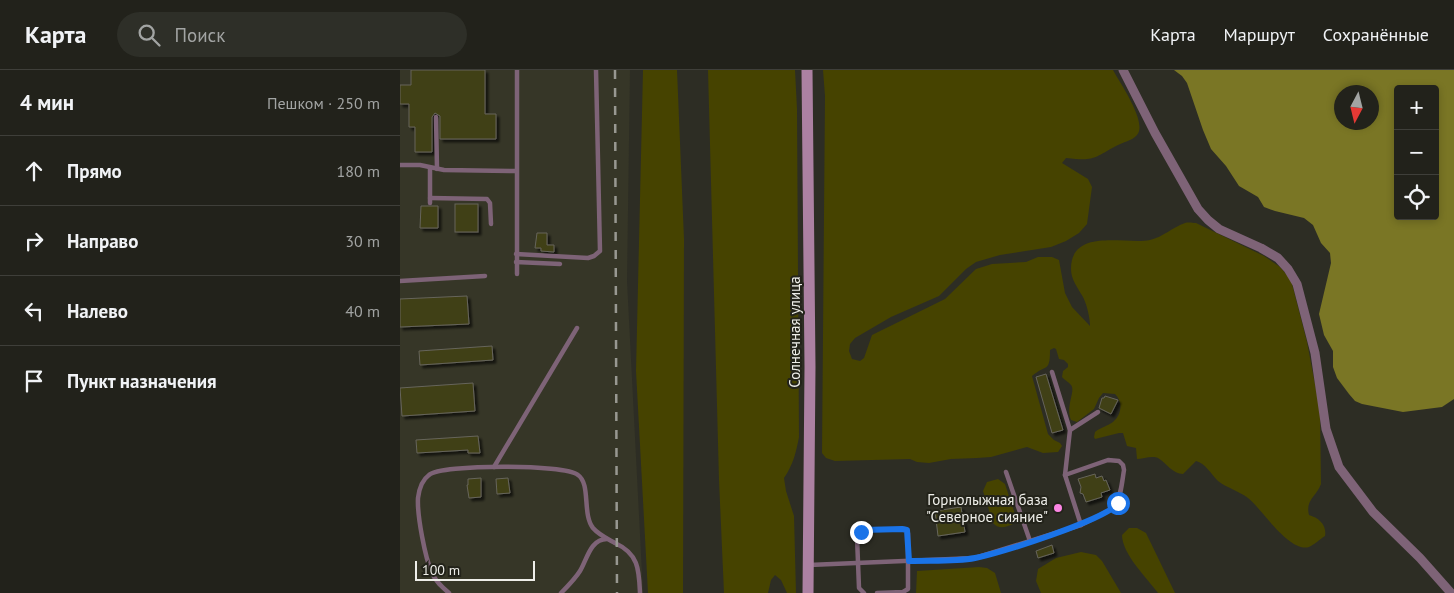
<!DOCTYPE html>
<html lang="ru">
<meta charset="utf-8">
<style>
:root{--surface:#22221b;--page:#2e2f28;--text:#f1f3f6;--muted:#a2a4a3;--line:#3f3f3a}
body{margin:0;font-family:"PT Sans",sans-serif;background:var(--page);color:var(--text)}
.controls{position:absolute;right:15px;top:15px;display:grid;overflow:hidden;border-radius:5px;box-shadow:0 2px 8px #0003}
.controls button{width:45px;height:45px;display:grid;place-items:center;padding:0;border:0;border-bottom:1px solid var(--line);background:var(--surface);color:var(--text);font:25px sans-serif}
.compass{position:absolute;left:934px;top:15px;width:45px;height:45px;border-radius:50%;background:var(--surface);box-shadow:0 2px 8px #0003;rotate:187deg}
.scale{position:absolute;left:15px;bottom:12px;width:120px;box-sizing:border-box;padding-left:5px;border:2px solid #eeeee9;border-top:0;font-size:14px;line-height:18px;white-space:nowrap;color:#eeeee9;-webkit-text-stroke:4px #23231a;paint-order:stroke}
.stop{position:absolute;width:15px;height:15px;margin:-11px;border:4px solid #1a73e8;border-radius:50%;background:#fff}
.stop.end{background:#1a73e8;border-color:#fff;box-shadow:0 1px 5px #0008}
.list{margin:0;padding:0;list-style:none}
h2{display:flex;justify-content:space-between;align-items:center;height:65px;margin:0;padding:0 20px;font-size:21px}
h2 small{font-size:16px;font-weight:400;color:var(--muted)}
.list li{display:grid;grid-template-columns:32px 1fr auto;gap:15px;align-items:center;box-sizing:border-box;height:70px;padding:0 20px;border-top:1px solid var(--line)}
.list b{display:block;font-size:19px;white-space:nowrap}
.list em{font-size:16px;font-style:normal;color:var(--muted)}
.icon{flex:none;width:28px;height:28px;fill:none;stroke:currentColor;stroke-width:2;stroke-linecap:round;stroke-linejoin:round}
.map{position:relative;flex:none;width:1054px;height:523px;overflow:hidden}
header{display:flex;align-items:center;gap:30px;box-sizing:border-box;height:70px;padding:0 25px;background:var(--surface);border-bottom:1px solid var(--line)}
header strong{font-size:24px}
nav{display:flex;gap:28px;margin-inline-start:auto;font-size:18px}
.search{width:350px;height:45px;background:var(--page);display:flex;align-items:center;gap:12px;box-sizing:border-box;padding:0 18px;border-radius:28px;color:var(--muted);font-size:19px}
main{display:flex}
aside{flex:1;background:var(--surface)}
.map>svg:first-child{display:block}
.built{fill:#363627}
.green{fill:#464300}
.water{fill:#7a7625;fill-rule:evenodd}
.building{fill:#413f15;stroke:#66655b;filter:url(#shadow)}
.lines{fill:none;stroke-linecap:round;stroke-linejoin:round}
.lane{stroke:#7e6377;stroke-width:4.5}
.street{stroke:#7e6377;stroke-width:9}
.secondary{stroke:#ac81a2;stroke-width:11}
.rail{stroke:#989891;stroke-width:2.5;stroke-dasharray:9 9;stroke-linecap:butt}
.route{stroke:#1a73e8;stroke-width:6}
.poi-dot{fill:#fc86e4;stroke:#23231a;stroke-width:2}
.labels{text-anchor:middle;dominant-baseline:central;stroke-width:4;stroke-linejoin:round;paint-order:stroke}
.street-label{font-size:15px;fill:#eeeee9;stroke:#23231a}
.poi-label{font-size:15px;fill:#eeeee9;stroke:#23231a;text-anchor:end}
</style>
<header>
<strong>Карта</strong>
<div class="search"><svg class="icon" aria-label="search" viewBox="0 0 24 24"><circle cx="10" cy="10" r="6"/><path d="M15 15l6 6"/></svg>Поиск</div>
<nav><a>Карта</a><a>Маршрут</a><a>Сохранённые</a></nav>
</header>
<main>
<aside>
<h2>4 мин<small>Пешком · 250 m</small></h2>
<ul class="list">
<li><svg class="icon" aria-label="ahead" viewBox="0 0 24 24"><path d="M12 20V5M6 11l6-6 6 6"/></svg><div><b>Прямо</b></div><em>180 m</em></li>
<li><svg class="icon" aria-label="right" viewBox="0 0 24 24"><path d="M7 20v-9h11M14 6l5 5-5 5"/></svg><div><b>Направо</b></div><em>30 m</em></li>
<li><svg class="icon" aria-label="left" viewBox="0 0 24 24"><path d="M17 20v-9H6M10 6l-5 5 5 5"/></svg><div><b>Налево</b></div><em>40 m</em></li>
<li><svg class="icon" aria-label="arrive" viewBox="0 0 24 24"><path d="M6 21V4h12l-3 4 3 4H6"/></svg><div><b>Пункт назначения</b></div></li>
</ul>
</aside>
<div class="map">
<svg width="1054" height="523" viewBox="0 0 1054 523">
<defs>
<filter id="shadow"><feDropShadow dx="3" dy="3" stdDeviation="1" flood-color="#0009"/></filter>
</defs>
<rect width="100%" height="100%" fill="#2d2d24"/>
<!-- built -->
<path class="built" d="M0 0H230L227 211 243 523H0Z"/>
<!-- green -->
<g class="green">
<path d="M243 0H277L284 169 283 523H248L236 301Z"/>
<path d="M308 0H395L397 39 399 367C396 383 393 395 384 408L386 421 394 446 396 523H387L381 510 375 505 371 510 368 523H324L319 410Z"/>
<path d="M423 0H713C720 13 748 53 737 65 732 71 723 72 716 76 692 89 695 91 666 88L662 93 688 109 692 117 687 154 679 163 666 171 651 177 600 185 576 192 566 199 539 226 491 247 455 268 450 274 449 281 452 289 460 291 464 288 472 265 545 229 576 199 592 194 626 192 638 187H652L659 190 665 223 672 237 690 256C690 248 687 235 683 227 678 218 671 210 671 199 671 157 726 175 750 170 763 167 773 157 785 153 788 152 793 153 796 153L864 186 880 197 891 210 907 272 920 341 921 414C917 426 905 430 909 445 919 448 927 455 925 466 920 469 914 475 909 477 889 483 862 439 848 428 839 421 827 418 818 411 811 404 805 393 796 391L783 404C773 404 766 393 758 388 752 385 743 389 737 389L736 378 727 376 723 363H719L695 369 694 367 695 362C701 357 708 356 713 352 722 345 723 331 715 324L703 323 699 328 694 339 677 352 671 350C665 337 676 321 671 315 669 312 664 310 662 307L663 301 668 297V294L664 290 659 289 656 279 654 278 650 280C650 303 646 294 632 306L648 364 654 370 660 373 662 376 658 382 643 383 627 377 591 387 577 388 551 389 529 393 517 392 510 389 435 391 426 388 422 383 425 26Z"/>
<path d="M598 409 605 414 616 447 613 454C606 457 599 460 593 453L583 421 587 412Z"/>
<path d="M729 458H737L746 463 775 523H758C747 508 722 484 722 465Z"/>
<path d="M681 482 696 485 702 491 721 523H641L636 511 638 499 656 488Z"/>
<path d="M579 497 587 498 595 503 601 523H516L517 501Z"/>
</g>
<!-- water -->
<path class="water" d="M774 0H1054V329L1042 337 1003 342 962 334 955 331 949 324 937 308 933 297V281L924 265 919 244 931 193 930 183 921 173 913 155 904 148 875 141 864 137 858 127 839 116 826 96 811 79 803 60 787 13 782 6ZM998 19H1035V146H998ZM942 22H972V52H942Z"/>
<!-- building -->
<g class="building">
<path d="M11 0H85V44H96V69H40V46L35 43 32 47V82H15V57H9V34H0V15H11Z"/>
<rect x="55" y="134" width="23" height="28"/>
<path d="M21 136H38V158H20Z"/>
<path d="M137 163H147V175H154V182L141 181V178H135Z"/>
<path d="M67 226 69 254 0 257V229Z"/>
<path d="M92 276 93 290 20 295 19 281Z"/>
<path d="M646 304 663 360 652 363 636 307Z"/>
<path d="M73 313 75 341 2 346 0 318Z"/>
<path d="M705 326 718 330 711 344 699 338 702 328H704Z"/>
<path d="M78 366 80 383H68V380L17 383 16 370Z"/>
<path d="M695 404 696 408 702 406 704 411 706 410 710 420 701 423 702 427 686 432 683 424 680 423 681 417 678 409Z"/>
<path d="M81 408V427L69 428 67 415H68V409Z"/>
<path d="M108 408 110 423 97 424 96 409Z"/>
<path d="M561 437 565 462 538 466 535 441Z"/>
<path d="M652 475 654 483 638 488 636 481Z"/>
</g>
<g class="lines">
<!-- lane -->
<g class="lane">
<path d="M36 47 37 99"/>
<path d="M0 95H20L44 100 116 101"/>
<path d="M30 128 87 129 90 133 91 154"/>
<path d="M30 133V98"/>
<path d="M116 184 188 188 194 186 200 181 196 0"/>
<path d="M116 192 160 194"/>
<path d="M117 204V0"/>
<path d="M0 211 85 206"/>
<path d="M652 302 670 360 665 405 681 455"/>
<path d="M670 360 698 342"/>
<path d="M94 397 177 258"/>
<path d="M606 402 630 471"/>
<path d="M409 495 575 488 681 455 714 438C721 428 722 412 724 400L723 395 719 391 708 390 665 405"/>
<path d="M49 523C42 517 35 511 32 503 25 488 17 445 18 428 19 420 22 410 29 405 41 394 165 394 178 405 191 414 182 444 193 458 199 465 208 469 215 473 239 484 239 500 240 523"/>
<path d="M161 523C168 516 175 509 180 501 187 490 190 469 207 469"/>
<path d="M464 523 459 518 457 467 463 460 505 459 508 463V519L503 522 477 523"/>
</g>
<!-- street -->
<path class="street" d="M723 0 755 63 798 139 808 150 819 159 861 178 878 188 888 199 897 214 915 283 926 359 939 397 973 442 1020 488 1051 523"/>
<!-- secondary -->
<path class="secondary" d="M407 0 410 297 408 523"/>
<!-- rail -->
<path class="rail" d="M215 0 217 523"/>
</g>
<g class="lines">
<!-- route -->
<path class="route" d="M461 462 463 460 502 459 507 460 509 491C530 490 554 492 575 488 598 484 708 449 718 433"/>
</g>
<!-- markers -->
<circle class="poi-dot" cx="658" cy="438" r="5"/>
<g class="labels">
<!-- street labels -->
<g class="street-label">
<text transform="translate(394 262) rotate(-90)">Солнечная улица</text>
</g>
<!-- poi labels -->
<g class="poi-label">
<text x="648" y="429">Горнолыжная база<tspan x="648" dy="17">"Северное сияние"</tspan></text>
</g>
</g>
</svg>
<div class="controls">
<button>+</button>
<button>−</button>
<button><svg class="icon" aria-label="locate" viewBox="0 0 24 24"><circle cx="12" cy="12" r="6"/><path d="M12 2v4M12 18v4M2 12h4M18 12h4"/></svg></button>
</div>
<svg class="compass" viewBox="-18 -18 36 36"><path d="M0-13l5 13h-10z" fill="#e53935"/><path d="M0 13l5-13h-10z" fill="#a2a4a3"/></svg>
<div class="scale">100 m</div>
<div class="stop" style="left:718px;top:433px"></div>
<div class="stop end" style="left:461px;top:462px"></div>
</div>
</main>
